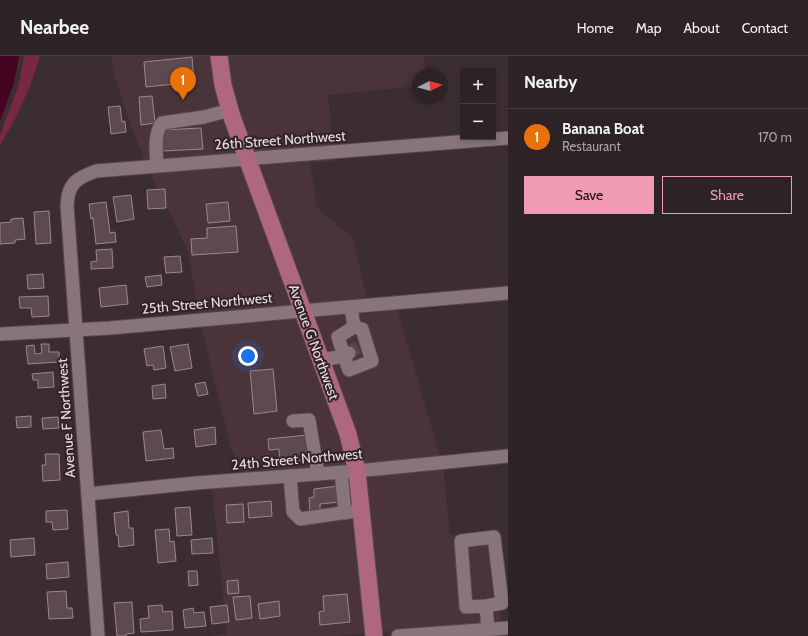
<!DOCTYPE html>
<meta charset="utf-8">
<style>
:root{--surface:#2d2225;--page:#352a2d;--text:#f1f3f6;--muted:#a7a4a7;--line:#483f42;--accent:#f19ab4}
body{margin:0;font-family:Cabin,sans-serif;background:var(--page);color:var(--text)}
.controls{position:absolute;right:12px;top:12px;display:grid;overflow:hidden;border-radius:0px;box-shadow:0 2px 6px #0003}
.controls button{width:36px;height:36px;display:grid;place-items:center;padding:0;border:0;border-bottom:1px solid var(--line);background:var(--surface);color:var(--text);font:20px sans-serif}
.compass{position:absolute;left:412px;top:12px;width:36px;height:36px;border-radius:50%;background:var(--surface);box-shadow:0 2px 6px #0003;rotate:85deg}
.you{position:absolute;left:248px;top:300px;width:14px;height:14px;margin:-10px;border:3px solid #fff;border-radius:50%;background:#1a73e8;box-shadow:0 0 0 6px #1a73e833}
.badge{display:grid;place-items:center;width:26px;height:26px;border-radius:50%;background:var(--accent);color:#fff;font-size:13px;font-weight:700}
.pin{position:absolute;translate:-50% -33px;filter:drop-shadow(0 1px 2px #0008)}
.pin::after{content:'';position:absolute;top:21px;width:14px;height:12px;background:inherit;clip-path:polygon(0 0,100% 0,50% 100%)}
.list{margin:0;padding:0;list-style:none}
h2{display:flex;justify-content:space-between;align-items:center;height:52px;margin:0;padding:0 16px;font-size:17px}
h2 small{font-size:13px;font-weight:400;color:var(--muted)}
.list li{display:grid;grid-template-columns:26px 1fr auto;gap:12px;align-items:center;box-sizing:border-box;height:56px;padding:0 16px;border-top:1px solid var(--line)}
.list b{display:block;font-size:15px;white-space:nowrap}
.list p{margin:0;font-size:13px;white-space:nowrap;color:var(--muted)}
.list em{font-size:13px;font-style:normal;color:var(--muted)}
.actions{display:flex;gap:8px;padding:12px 16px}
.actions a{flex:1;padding:9px 0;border:1px solid var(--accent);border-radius:0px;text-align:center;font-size:14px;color:var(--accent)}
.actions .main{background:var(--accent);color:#111}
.map{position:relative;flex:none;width:508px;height:580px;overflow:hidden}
header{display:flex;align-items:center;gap:24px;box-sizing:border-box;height:56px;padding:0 20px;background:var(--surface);border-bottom:1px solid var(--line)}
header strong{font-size:19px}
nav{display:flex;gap:22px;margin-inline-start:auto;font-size:14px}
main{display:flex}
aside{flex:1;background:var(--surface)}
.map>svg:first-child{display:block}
.built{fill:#4a343a}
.green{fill:#782745}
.water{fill:#440420}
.building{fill:#5c4a4f;stroke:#9b878c}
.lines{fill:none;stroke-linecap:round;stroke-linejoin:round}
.minor-tunnel{stroke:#56474b;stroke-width:13;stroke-dasharray:13 6;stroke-linecap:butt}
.minor-casing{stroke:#56494c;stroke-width:15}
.major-casing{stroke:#56494c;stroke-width:19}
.minor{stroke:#88757a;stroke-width:13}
.major{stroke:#af677f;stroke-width:17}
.labels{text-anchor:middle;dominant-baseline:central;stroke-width:4;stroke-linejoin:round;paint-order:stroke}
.street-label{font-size:14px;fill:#e7dcdf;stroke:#322327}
</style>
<header>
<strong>Nearbee</strong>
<nav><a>Home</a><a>Map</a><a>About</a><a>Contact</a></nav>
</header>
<main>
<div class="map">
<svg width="508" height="580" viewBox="0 0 508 580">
<rect width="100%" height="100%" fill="#3c2d31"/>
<!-- built -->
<g class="built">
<path d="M111 0H212L239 98 145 105 133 76 114 18Z"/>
<path d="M225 0H424L426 18H418V30L328 39 333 91 251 97 238 59Z"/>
<path d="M334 101V105L310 107 317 152 353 182 367 244 307 249 255 108Z"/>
<path d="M243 109 295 250 199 259 188 195 149 115Z"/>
<path d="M397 252 440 401 362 409 311 259 369 254 370 257Z"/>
<path d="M298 260 342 380 350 410 243 418 232 395 201 270Z"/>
<path d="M443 411 450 479 494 476 501 567 380 576 364 420Z"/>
<path d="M352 421 367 577 335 580H210L227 578 212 433 248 429Z"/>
</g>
<!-- green -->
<path class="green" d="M24 0H40C31 31 17 62 0 89V79L19 28Z"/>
<!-- water -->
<path class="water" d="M0 0H19L14 27 0 65Z"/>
<!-- building -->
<g class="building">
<path d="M192 1 194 26 146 31 144 6Z"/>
<path d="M152 40 155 67 141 69 139 41Z"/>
<path d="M120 50 122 66 125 65 126 76 111 78 108 51Z"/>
<path d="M201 72 203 93 163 95 161 74Z"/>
<path d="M165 133 166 152 148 153 147 134Z"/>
<path d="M131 139 134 163 117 166 113 141Z"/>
<path d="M106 146 110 177 115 176 116 186 96 188 93 162 91 163 89 148Z"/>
<path d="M228 146 230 165 208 167 206 148Z"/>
<path d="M49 155 51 187 36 188 34 156Z"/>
<path d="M23 162 25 183 15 184V187L0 188V167L11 166V163Z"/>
<path d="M236 170 238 196 192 199 191 183 207 182V172Z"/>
<path d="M112 193 113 212 91 213V206L97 205 96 194Z"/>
<path d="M180 200 182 216 166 217 164 201Z"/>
<path d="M43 218 44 232 28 233 27 219Z"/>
<path d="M161 219 162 229 147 231 145 221Z"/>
<path d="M126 229 128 248 101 251 99 232Z"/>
<path d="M48 240 49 260 32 261 31 252H20L19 241Z"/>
<path d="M41 288H49V296H59V306L28 308 26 290 34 289 35 298 42 297Z"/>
<path d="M188 288 192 312 175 315 170 291Z"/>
<path d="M163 290 166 312 154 314 153 309 147 310 144 293Z"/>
<path d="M273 313 277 355 254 358 250 315Z"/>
<path d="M53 316 54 331 38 332V324H33L32 318Z"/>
<path d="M205 326 208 338 198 340 195 328Z"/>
<path d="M165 328 166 342 153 343 152 330Z"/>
<path d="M31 360V371L17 372 16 361Z"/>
<path d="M58 361 59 372 43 373 42 362Z"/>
<path d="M215 371 216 388 196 391 194 374Z"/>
<path d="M161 374 164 393 173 392 174 402 146 405 143 376Z"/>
<path d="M307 379 310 404 280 407 279 393 269 394 268 383Z"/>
<path d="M45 398H59L60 424 43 425 42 409H46Z"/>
<path d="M338 430 339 446 320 448V455L310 456 309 442 314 441V433Z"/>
<path d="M271 445 272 460 249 462 248 447Z"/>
<path d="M243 448 244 466 227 467 226 449Z"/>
<path d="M190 451 192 479 177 480 175 452Z"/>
<path d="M67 454 68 473 53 474 52 466H46V455Z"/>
<path d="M128 455 129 472H133L134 489 119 491 118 479H116L114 457Z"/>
<path d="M169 473 170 486 174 485 176 505 158 507 155 474Z"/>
<path d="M34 482 35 499 11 501 10 484Z"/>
<path d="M212 482 213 497 192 498 191 484Z"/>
<path d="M68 506 69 521 47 523 46 508Z"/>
<path d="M188 515H197L198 529 189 530Z"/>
<path d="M238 524 239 537 228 538 227 525Z"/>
<path d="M66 535 67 552H72L73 562 49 563 47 536Z"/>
<path d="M347 538 350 566 320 569 319 556 324 555 323 540Z"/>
<path d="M250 540 252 562 236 564 233 541Z"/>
<path d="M279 545 280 560 260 563 258 548Z"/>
<path d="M132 546 134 577 126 578V580H117L114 547Z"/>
<path d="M162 549 163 556 172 555 173 574 141 576 140 563 149 562 148 550Z"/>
<path d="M227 549 229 566 212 568 210 551Z"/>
<path d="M193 552 194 557 204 556 206 570 185 572 183 554Z"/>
</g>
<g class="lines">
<!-- minor-tunnel -->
<path class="minor-tunnel" d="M349 297 358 291"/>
<defs>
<g id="minor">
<path d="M157 109C156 98 154 76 162 67L204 61 230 54"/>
<path d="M1 278 110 272 508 237"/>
<path d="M349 297 344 300 349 314 372 305 362 273 354 271"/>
<path d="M321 304 344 300 338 281 354 271 351 251"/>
<path d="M293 365 309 364 318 418"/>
<path d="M341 416 345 457"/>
<path d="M290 420 293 456 300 463 362 454"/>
<path d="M88 438 196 427 357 415 508 400"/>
<path d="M486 550 502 547 494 481 461 485 466 551 486 550 488 573"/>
<path d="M98 580 67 149C68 127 77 122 96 115L508 82"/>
<path d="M398 580 508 572"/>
</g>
<path id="major" d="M219 0 223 29 232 61 348 378 357 415 374 580"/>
</defs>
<!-- minor casing -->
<use href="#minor" class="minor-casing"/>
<!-- major casing -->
<use href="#major" class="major-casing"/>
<!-- minor -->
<use href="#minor" class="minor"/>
<!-- major -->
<use href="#major" class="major"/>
</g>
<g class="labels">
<!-- street labels -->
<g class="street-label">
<text transform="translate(280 84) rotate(-4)">26th Street Northwest</text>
<text transform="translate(207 247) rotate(-5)">25th Street Northwest</text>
<text transform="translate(314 286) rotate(70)">Avenue G Northwest</text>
<text transform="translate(66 362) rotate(-94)">Avenue F Northwest</text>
<text transform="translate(297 403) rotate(-5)">24th Street Northwest</text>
</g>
</g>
</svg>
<div class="controls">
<button>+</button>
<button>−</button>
</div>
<svg class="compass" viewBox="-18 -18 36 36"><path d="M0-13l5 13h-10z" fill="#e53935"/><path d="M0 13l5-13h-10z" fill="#a7a4a7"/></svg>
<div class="you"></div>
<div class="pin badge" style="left:183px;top:44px;background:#e8710a">1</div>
</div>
<aside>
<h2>Nearby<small></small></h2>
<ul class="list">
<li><span class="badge" style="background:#e8710a">1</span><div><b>Banana Boat</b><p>Restaurant</p></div><em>170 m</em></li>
</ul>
<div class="actions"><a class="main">Save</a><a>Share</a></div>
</aside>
</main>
